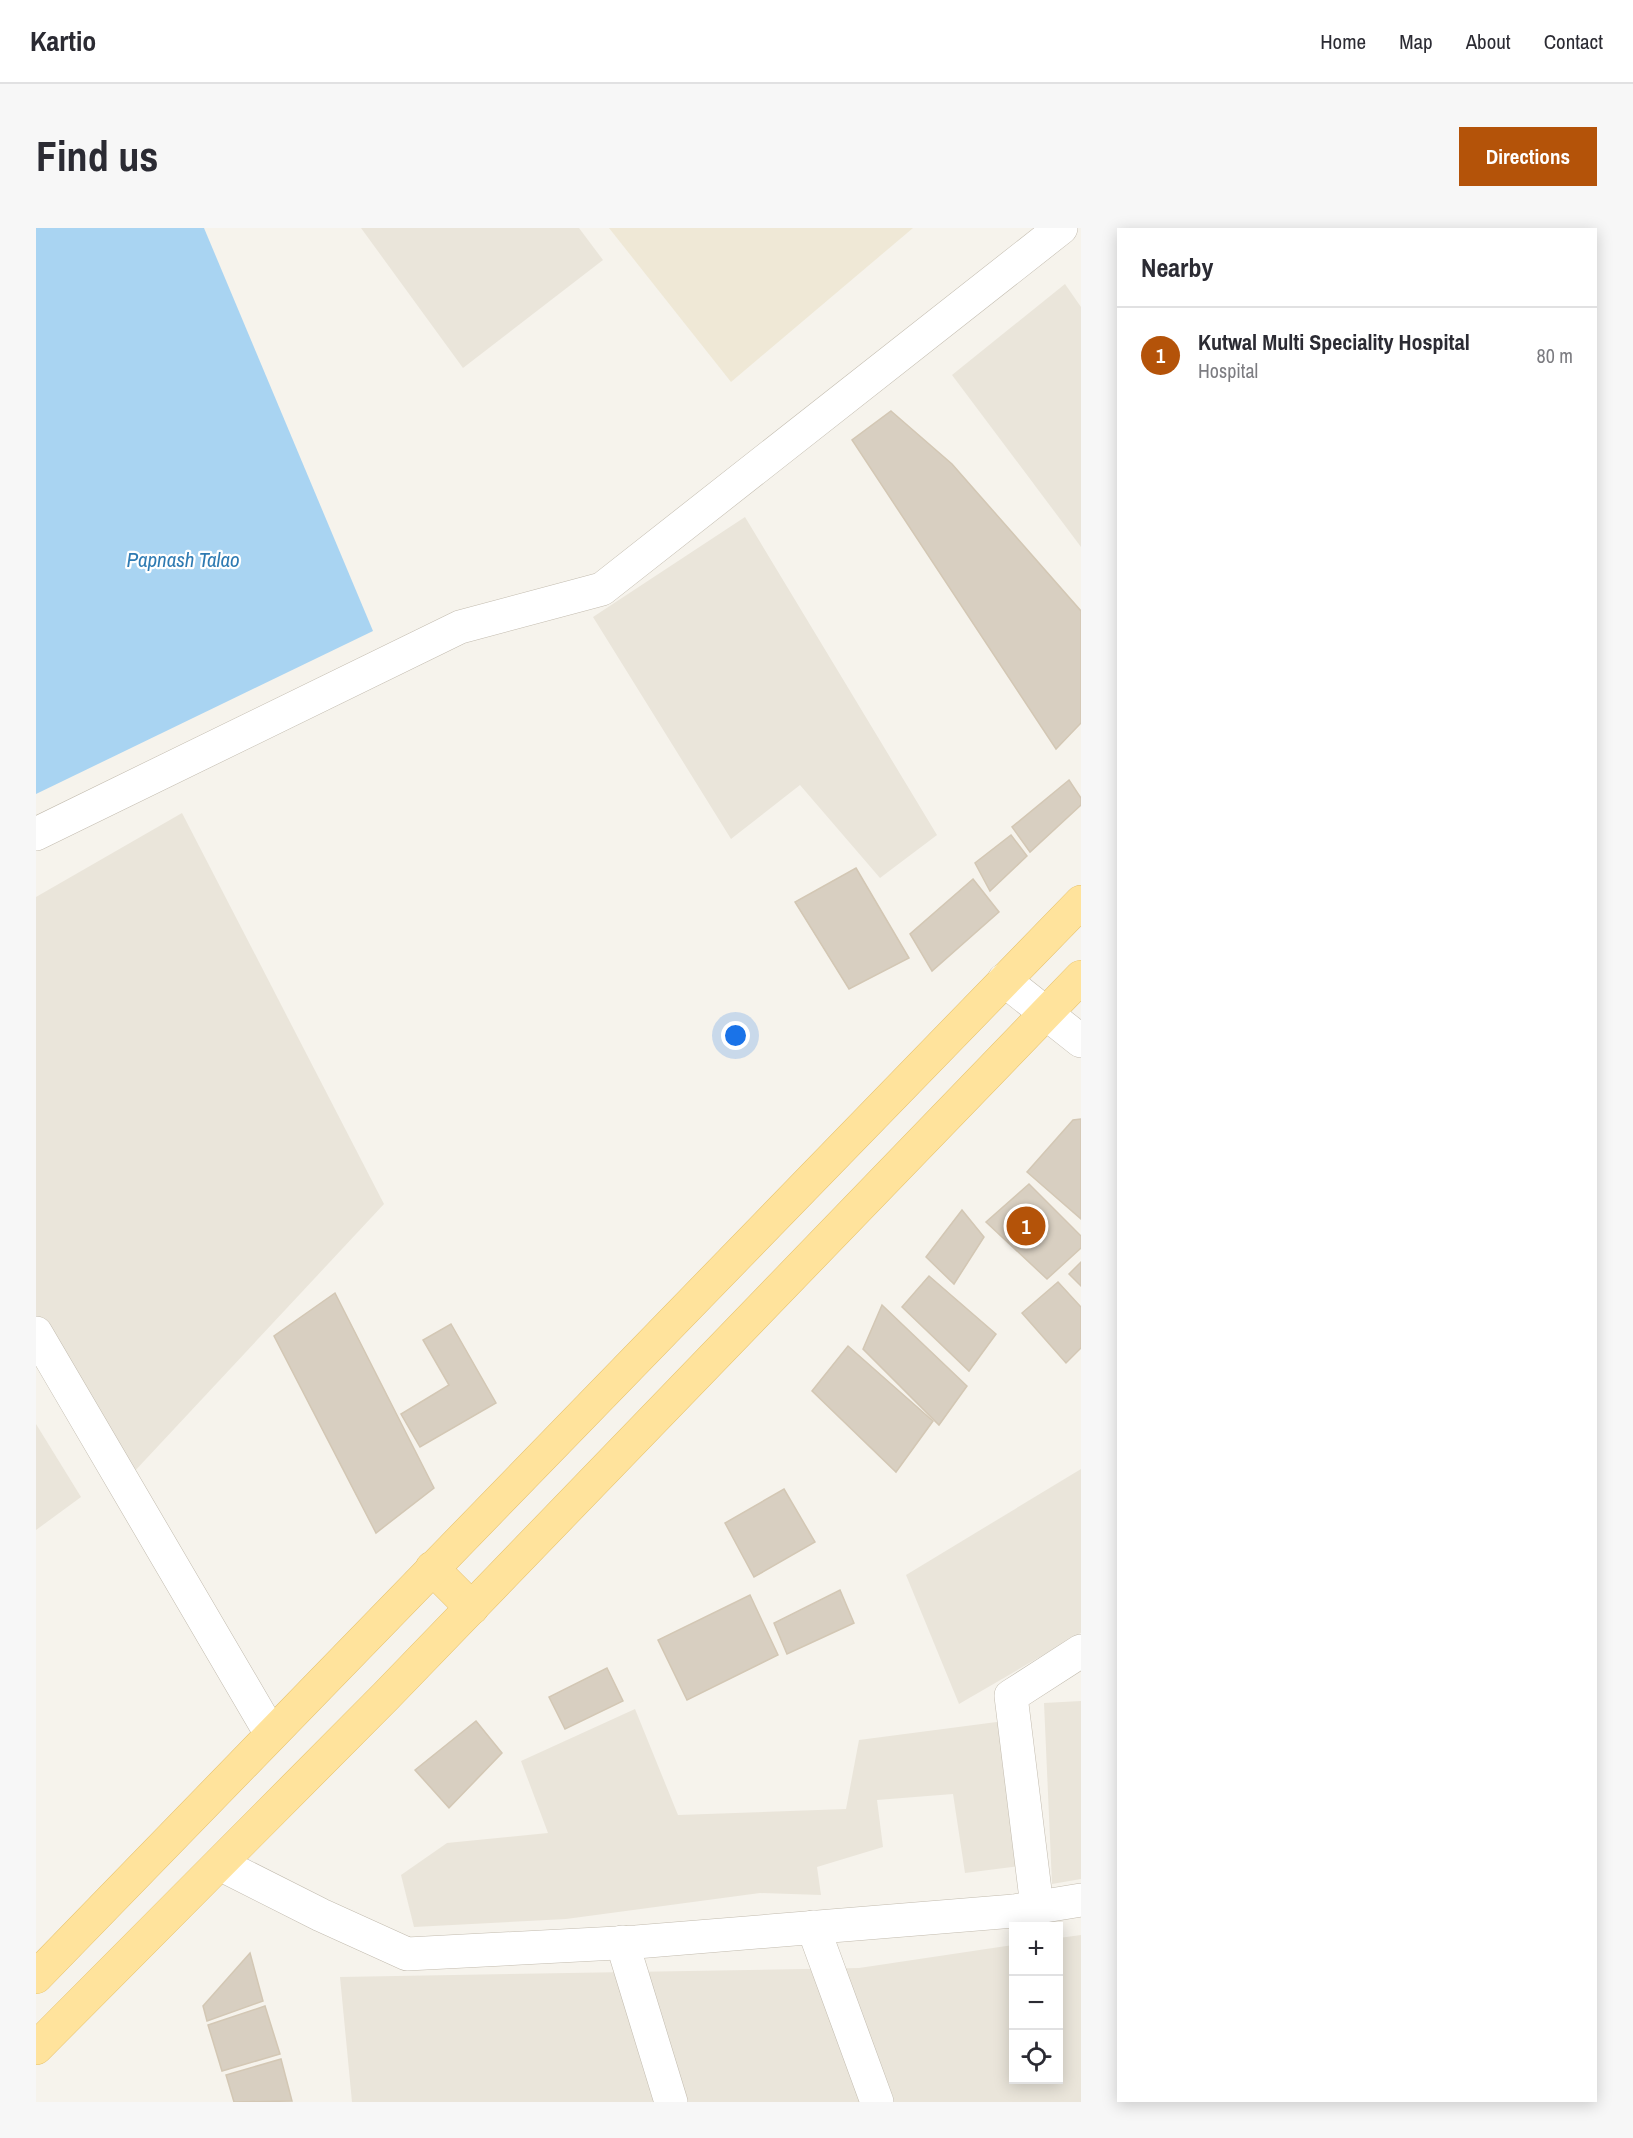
<!DOCTYPE html>
<meta charset="utf-8">
<style>
:root{--surface:#fff;--page:#f7f7f7;--text:#2b2b33;--muted:#7c7c81;--line:#e1e1e2;--accent:#b45309}
body{margin:0;font-family:"Archivo Narrow",sans-serif;background:var(--page);color:var(--text)}
.controls{position:absolute;right:18px;bottom:18px;display:grid;overflow:hidden;border-radius:0px;box-shadow:0 3px 15px #0003}
.controls button{width:54px;height:54px;display:grid;place-items:center;padding:0;border:0;border-bottom:2px solid var(--line);background:var(--surface);color:var(--text);font:30px sans-serif}
.you{position:absolute;left:700px;top:808px;width:21px;height:21px;margin:-15px;border:4px solid #fff;border-radius:50%;background:#1a73e8;box-shadow:0 0 0 9px #1a73e833}
.badge{display:grid;place-items:center;width:39px;height:39px;border-radius:50%;background:var(--accent);color:#fff;font-size:20px;font-weight:700}
.pin{position:absolute;translate:-50% -50%;border:3px solid #fff;box-shadow:0 2px 6px #0006}
.list{margin:0;padding:0;list-style:none}
h2{display:flex;justify-content:space-between;align-items:center;height:78px;margin:0;padding:0 24px;font-size:26px}
h2 small{font-size:20px;font-weight:400;color:var(--muted)}
.list li{display:grid;grid-template-columns:39px 1fr auto;gap:18px;align-items:center;box-sizing:border-box;height:96px;padding:0 24px;border-top:2px solid var(--line)}
.list b{display:block;font-size:22px;white-space:nowrap}
.list p{margin:0;font-size:20px;white-space:nowrap;color:var(--muted)}
.list em{font-size:20px;font-style:normal;color:var(--muted)}
.icon{flex:none;width:33px;height:33px;fill:none;stroke:currentColor;stroke-width:2;stroke-linecap:round;stroke-linejoin:round}
.map{position:relative;flex:none;width:1045px;height:1874px;overflow:hidden;border-radius:0px}
header{display:flex;align-items:center;gap:36px;box-sizing:border-box;height:84px;padding:0 30px;background:var(--surface);border-bottom:2px solid var(--line)}
header strong{font-size:28px}
nav{display:flex;gap:33px;margin-inline-start:auto;font-size:21px}
.intro{display:flex;align-items:center;justify-content:space-between;box-sizing:border-box;height:144px;padding:0 36px}
h1{margin:0;font-size:42px}
.button{padding:15px 27px;border-radius:0px;background:var(--accent);color:#fff;font-size:21px;font-weight:700}
main{display:flex;gap:36px;padding:0 36px}
aside{flex:1;background:var(--surface);border-radius:0px;box-shadow:0 3px 15px #0003}
.map>svg:first-child{display:block}
.residential{fill:#eae5da}
.education{fill:#efe8d6}
.water{fill:#a9d4f2}
.building{fill:#d8cfc1;stroke:#d3c7b4;stroke-width:1.5}
.lines{fill:none;stroke-linecap:round;stroke-linejoin:round}
.minor-casing{stroke:#c2bbae;stroke-width:34}
.major-casing{stroke:#e6c16a;stroke-width:34}
.minor{stroke:#fff;stroke-width:33}
.major{stroke:#ffe39c;stroke-width:33}
.labels{text-anchor:middle;dominant-baseline:central;stroke-width:4.5;stroke-linejoin:round;paint-order:stroke}
.water-label{font-size:21px;font-style:italic;fill:#2e7ab2;stroke:#fff}
</style>
<header>
<strong>Kartio</strong>
<nav><a>Home</a><a>Map</a><a>About</a><a>Contact</a></nav>
</header>
<div class="intro"><h1>Find us</h1><a class="button">Directions</a></div>
<main>
<div class="map">
<svg width="1045" height="1874" viewBox="0 0 1045 1874">
<rect width="100%" height="100%" fill="#f6f3ec"/>
<!-- residential -->
<g class="residential">
<path d="M325 0H543L567 32 427 140Z"/>
<path d="M1029 56 1045 79V319L916 147Z"/>
<path d="M709 289 901 607 844 650 764 557 695 611 557 389Z"/>
<path d="M146 585 348 976 96 1246 0 1089V669Z"/>
<path d="M0 1196 45 1269 0 1302Z"/>
<path d="M1045 1241V1405L923 1476 870 1347Z"/>
<path d="M1045 1473V1651L1016 1656 1008 1475Z"/>
<path d="M599 1481 642 1587 810 1581 823 1512 976 1492 983 1638 929 1645 917 1566 841 1572 847 1619 781 1639 785 1667 724 1665 530 1691 378 1699 365 1647 411 1615 512 1605 485 1533Z"/>
<path d="M1045 1707V1874H316L304 1749 823 1740 977 1717 978 1852H1023V1710Z"/>
</g>
<!-- education -->
<path class="education" d="M573 0H877L695 154Z"/>
<!-- water -->
<path class="water" d="M0 0H168L337 403 0 566Z"/>
<!-- building -->
<g class="building">
<path d="M855 183 916 236 1045 383V495L1020 521 816 212Z"/>
<path d="M1033 552 1045 570V577L994 624 976 599Z"/>
<path d="M975 607 991 628 954 663 939 635Z"/>
<path d="M820 640 873 730 813 761 759 674Z"/>
<path d="M937 651 963 684 896 743 874 706Z"/>
<path d="M1045 891V991L991 944 1037 892Z"/>
<path d="M993 956 1045 1008V1020L1011 1051 950 994Z"/>
<path d="M926 982 948 1009 918 1056 890 1029Z"/>
<path d="M1045 1034V1058L1033 1046Z"/>
<path d="M893 1048 960 1106 933 1143 866 1079Z"/>
<path d="M1022 1054 1045 1079V1120L1030 1135 986 1085Z"/>
<path d="M299 1065 398 1260 340 1305 238 1108Z"/>
<path d="M846 1077 931 1158 903 1197 827 1121Z"/>
<path d="M415 1096 460 1175 384 1219 365 1186 413 1157 387 1112Z"/>
<path d="M812 1118 897 1193 860 1244 776 1163Z"/>
<path d="M748 1261 779 1314 718 1349 689 1295Z"/>
<path d="M804 1362 818 1395 751 1426 738 1395Z"/>
<path d="M714 1367 742 1427 651 1472 622 1412Z"/>
<path d="M571 1440 587 1473 529 1501 513 1469Z"/>
<path d="M440 1493 466 1525 413 1580 379 1542Z"/>
<path d="M214 1725 227 1773 171 1793 167 1778Z"/>
<path d="M229 1778 244 1826 186 1843 172 1797Z"/>
<path d="M245 1831 256 1873 198 1874 190 1847Z"/>
</g>
<g class="lines">
<defs>
<g id="minor">
<path d="M0 606 424 399 566 361 1025 0"/>
<path d="M968 752 1045 813"/>
<path d="M0 1105 235 1506"/>
<path d="M184 1636 285 1687 371 1726 600 1714 978 1683 1045 1672"/>
<path d="M1001 1679 975 1468 1045 1423"/>
<path d="M777 1699 841 1874"/>
<path d="M586 1714 635 1874"/>
</g>
<g id="major">
<path d="M396 1340 436 1380"/>
<path d="M0 1749 1045 674"/>
<path d="M0 1820 350 1468 1045 749"/>
</g>
</defs>
<!-- minor casing -->
<use href="#minor" class="minor-casing"/>
<!-- major casing -->
<use href="#major" class="major-casing"/>
<!-- minor -->
<use href="#minor" class="minor"/>
<!-- major -->
<use href="#major" class="major"/>
</g>
<g class="labels">
<!-- water labels -->
<g class="water-label">
<text x="147" y="331">Papnash Talao</text>
</g>
</g>
</svg>
<div class="controls">
<button>+</button>
<button>−</button>
<button><svg class="icon" aria-label="locate" viewBox="0 0 24 24"><circle cx="12" cy="12" r="6"/><path d="M12 2v4M12 18v4M2 12h4M18 12h4"/></svg></button>
</div>
<div class="you"></div>
<div class="pin badge" style="left:990px;top:998px">1</div>
</div>
<aside>
<h2>Nearby<small></small></h2>
<ul class="list">
<li><span class="badge">1</span><div><b>Kutwal Multi Speciality Hospital</b><p>Hospital</p></div><em>80 m</em></li>
</ul>
</aside>
</main>
